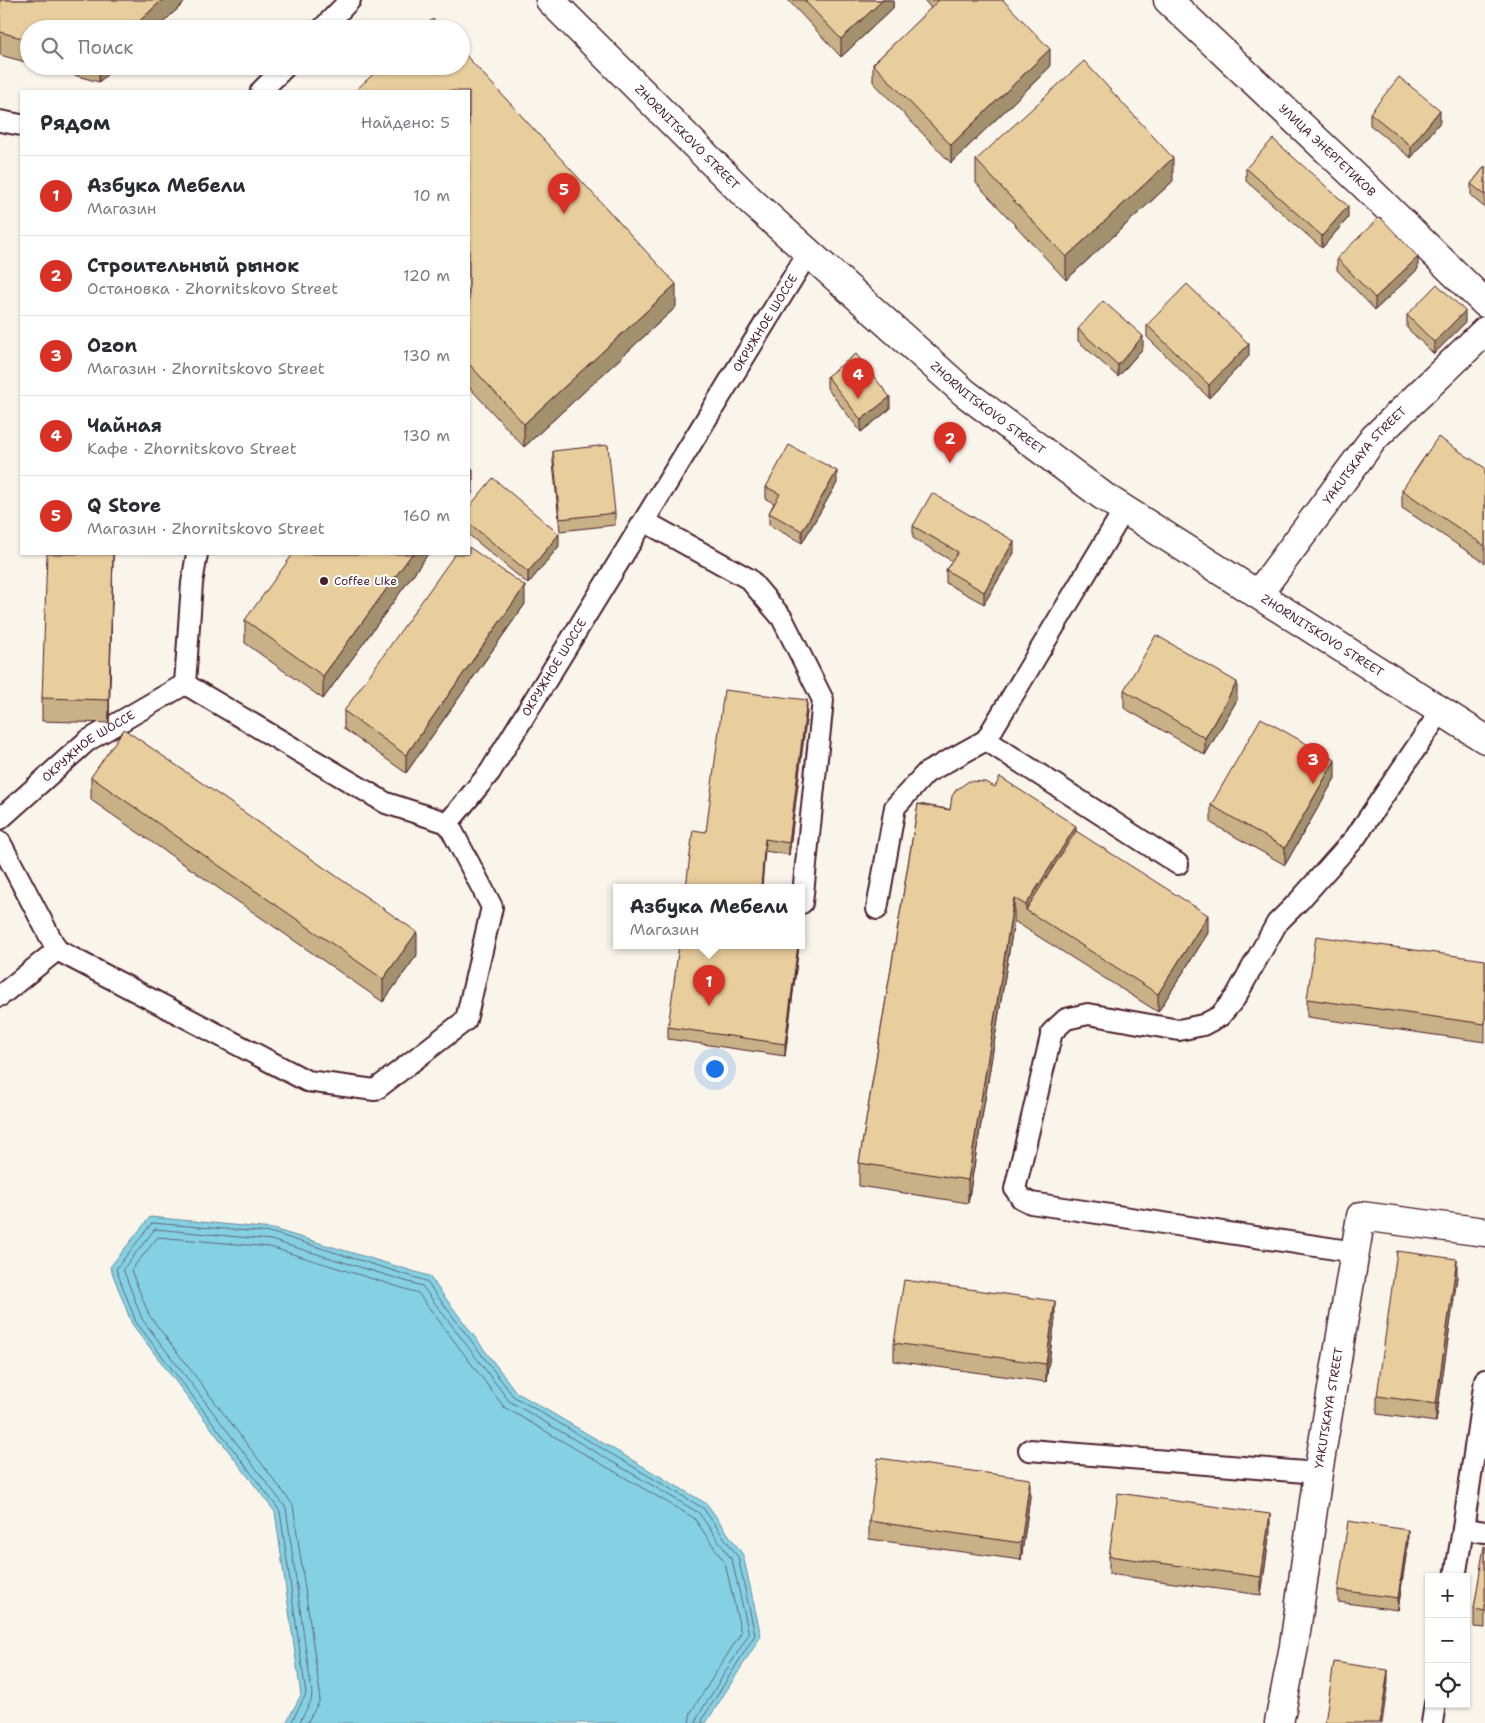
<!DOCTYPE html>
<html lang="ru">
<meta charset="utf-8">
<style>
:root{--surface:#fff;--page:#f7f7f7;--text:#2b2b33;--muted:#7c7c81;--line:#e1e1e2;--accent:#d93025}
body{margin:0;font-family:"Shantell Sans",sans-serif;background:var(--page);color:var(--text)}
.controls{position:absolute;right:15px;bottom:15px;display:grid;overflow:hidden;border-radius:0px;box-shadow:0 1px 4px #0004}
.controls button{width:45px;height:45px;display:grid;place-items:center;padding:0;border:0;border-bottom:1px solid var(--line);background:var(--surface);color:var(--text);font:25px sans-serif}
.you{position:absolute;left:714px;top:1068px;width:18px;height:18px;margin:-12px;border:4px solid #fff;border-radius:50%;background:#1a73e8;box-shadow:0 0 0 8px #1a73e833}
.badge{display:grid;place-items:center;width:32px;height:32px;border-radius:50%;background:var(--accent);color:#fff;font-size:16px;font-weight:700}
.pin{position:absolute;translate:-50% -41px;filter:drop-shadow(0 1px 2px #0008)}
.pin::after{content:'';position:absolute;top:26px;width:18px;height:15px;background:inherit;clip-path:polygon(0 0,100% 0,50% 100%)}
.popup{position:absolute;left:613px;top:884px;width:192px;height:65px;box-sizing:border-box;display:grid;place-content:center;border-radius:0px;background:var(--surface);filter:drop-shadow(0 1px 4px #0005);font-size:16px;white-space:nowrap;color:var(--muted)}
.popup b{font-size:19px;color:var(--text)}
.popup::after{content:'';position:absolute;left:50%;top:100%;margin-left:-10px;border:10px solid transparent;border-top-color:var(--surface)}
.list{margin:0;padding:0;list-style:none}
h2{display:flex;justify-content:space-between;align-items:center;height:65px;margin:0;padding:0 20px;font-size:21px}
h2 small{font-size:16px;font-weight:400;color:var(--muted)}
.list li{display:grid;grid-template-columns:32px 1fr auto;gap:15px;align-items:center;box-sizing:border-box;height:80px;padding:0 20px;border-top:1px solid var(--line)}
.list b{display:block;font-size:19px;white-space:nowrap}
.list p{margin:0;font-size:16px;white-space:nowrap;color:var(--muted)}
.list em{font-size:16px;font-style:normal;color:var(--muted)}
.icon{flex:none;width:28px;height:28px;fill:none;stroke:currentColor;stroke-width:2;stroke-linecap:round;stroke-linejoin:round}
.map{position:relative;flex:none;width:1485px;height:1723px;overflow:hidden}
.search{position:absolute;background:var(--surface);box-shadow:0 1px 4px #0004;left:20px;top:20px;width:450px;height:55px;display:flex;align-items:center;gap:12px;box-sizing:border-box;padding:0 18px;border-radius:28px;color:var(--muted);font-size:19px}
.panel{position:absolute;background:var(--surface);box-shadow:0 1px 4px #0004;left:20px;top:90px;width:450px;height:465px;border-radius:0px}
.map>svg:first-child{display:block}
.water{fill:#85d1e4;stroke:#6d8a9a}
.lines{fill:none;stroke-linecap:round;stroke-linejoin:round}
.shore{stroke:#626675;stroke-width:1}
.lane-casing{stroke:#4a1f2b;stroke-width:24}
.street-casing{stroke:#4a1f2b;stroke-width:31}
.secondary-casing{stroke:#4a1f2b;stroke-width:31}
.lane{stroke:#fff;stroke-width:20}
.street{stroke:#fff;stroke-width:28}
.secondary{stroke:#fff;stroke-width:28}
.wall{fill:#c8b087;stroke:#4a1f2b}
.shaded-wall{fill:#a2906e;stroke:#4a1f2b}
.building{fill:#e8cd9d;stroke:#4a1f2b}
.poi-dot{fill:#4a1f2b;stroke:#fff;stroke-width:2}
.labels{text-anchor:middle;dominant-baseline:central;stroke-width:4;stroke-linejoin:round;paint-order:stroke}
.street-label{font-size:12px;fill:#4a1f2b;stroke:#fff}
.poi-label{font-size:12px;fill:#4a1f2b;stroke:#fff;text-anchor:start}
</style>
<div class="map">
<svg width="1485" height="1723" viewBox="0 0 1485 1723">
<rect width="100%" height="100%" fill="#faf5eb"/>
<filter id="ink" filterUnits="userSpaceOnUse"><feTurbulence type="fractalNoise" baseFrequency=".02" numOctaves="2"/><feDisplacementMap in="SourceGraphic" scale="10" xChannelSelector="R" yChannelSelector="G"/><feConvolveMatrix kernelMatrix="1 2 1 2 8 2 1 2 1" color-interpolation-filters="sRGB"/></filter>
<g filter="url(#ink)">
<!-- water -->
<path class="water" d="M150 1217 273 1229 429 1276 516 1392 707 1504 743 1555 761 1636 706 1723H286L301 1695 275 1512 132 1324 110 1267Z"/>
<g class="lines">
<!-- shore -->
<g class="shore">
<path d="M291 1723 306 1694 280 1511 136 1322 116 1269 152 1223 273 1233 426 1281 513 1396 703 1508 738 1557 755 1635 703 1718 702 1723"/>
<path d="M299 1723 311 1701 312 1694 286 1508 142 1319 123 1269 155 1229 271 1240 422 1286 509 1401 699 1513 732 1560 749 1634 698 1716 696 1723"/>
<path d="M307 1723 319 1702 320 1693 293 1505 149 1315 131 1270 158 1237 270 1247 418 1293 504 1407 694 1518 725 1563 741 1633 691 1712 689 1723"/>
</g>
<defs>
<g id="lane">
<path d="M322 29 350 0"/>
<path d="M261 91 286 66"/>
<path d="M0 121 21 125"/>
<path d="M1124 510 986 740 1178 864"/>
<path d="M644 521 749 579 782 618 823 700 802 903"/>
<path id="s1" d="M197 554 192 583 185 684 386 803 448 823 490 772 808 253"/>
<path id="s2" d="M0 819 87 741 185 684"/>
<path d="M0 842 57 950 0 996"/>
<path d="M877 909 895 807 926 773 986 740"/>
<path d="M57 950 307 1081 375 1090 466 1020 492 907 448 823"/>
<path d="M1355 1252 1031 1203 1021 1198 1015 1189 1052 1032 1066 1019 1088 1014 1179 1030 1203 1025 1220 1016 1235 998 1277 923 1299 901 1355 838 1441 711"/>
<path d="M1485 1380 1463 1529 1485 1532"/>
<path d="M1029 1450 1318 1473"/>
<path d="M1455 1577 1463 1529"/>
<path d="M1432 1723 1435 1704"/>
</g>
<g id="street">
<path id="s3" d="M1168 0 1364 185 1485 303"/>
<path id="s4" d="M1258 594 1374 438 1485 331"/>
<path id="s5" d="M1279 1723 1294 1646 1318 1473 1361 1216 1485 1232"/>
</g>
<g id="secondary">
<path id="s6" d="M550 0 752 202 965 393 1103 496 1485 739"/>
</g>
</defs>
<!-- lane casing -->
<use href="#lane" class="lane-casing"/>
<!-- street casing -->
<use href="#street" class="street-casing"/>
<!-- secondary casing -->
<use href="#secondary" class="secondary-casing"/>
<!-- lane -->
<use href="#lane" class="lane"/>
<!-- street -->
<use href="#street" class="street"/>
<!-- secondary -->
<use href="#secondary" class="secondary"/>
</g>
<!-- wall -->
<g class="wall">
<path d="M0 0H187L156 29H29V63L0 55Z"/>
<path d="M788 0H893V8L841 57Z"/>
<path d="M924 0H1003L1050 67 951 163 873 82V64L931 8Z"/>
<path d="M41 66H116L99 82Z"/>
<path d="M469 91 676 307 524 447 469 387Z"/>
<path d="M1370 113 1440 122 1411 158 1370 125Z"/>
<path d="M976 160 1173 181 1066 280 976 183Z"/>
<path d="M1485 166V208L1471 196V184Z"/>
<path d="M1246 168 1348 218 1322 248 1246 181Z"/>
<path d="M1337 258 1418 269 1375 310 1337 270Z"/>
<path d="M1407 315 1465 323 1434 354 1407 328Z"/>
<path d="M1147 325 1249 356 1209 398 1147 337Z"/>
<path d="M1078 329 1143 348 1118 377 1078 341Z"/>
<path d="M827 376 890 409 861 432 827 388Z"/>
<path d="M553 451 615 513V525L560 531 553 463Z"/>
<path d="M1485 468V563L1402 508V490Z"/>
<path d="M837 483 802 543 769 525V513L774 503 766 499V487Z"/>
<path d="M469 507 559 546 528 584 469 535Z"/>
<path d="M913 526 1014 553 984 604 946 583V570L952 561 913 538Z"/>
<path d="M113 554 109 723 42 721V698Z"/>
<path d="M428 554 323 699 245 643V620Z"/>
<path d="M525 604 406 773 344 729V711Z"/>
<path d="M1124 690 1237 700 1205 755 1124 708Z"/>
<path d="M807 712 789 855 765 851 706 832Z"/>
<path d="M91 777 417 955 383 1002 91 800Z"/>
<path d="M1335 778 1285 865 1211 823V805Z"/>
<path d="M918 804 1076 831 1208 933 1158 1012 1014 921 968 1203 859 1186V1163Z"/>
<path d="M799 945 785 1056 668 1039V1027Z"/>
<path d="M1485 960V1042L1307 1017V999Z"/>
<path d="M1457 1277 1436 1422 1377 1414V1396Z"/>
<path d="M1055 1319 1046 1382 894 1361V1343Z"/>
<path d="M1030 1497 1021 1560 869 1539V1521Z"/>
<path d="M1270 1531 1261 1595 1109 1574V1556Z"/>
<path d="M1408 1542 1398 1610 1338 1602V1590Z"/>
<path d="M1485 1546V1628L1474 1627V1609Z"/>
</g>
<!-- shaded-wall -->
<g class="shaded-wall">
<path d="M162 0H187L156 29H131Z"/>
<path d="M883 0H893V8L841 57V39Z"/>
<path d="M1050 49V67L951 163V145Z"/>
<path d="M99 66H116L99 82Z"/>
<path d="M1440 110V122L1411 158V146Z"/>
<path d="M1173 158V181L1066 280V257Z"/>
<path d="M1348 206V218L1322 248V236Z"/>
<path d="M1418 257V269L1375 310V298Z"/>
<path d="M676 284V307L524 447V424Z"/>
<path d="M1465 311V323L1434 354V342Z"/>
<path d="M1143 336V348L1118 377V365Z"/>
<path d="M1249 344V356L1209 398V385Z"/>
<path d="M890 397V409L861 432V420Z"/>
<path d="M473 469V492L469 498V475Z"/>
<path d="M837 471V483L802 543V531Z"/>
<path d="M559 534V546L528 584V572Z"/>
<path d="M1014 541V553L984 604V592Z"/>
<path d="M113 554 109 723V700Z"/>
<path d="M412 554H428L323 699V676Z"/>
<path d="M525 586V604L406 773V755Z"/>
<path d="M1237 682V700L1205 755V738Z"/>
<path d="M807 700V712L789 855V843Z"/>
<path d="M1335 760V778L1285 865V848Z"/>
<path d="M1076 826V849L1026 910V905Z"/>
<path d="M765 839V851L762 887H761Z"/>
<path d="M1014 898V921L968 1203V1180Z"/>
<path d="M1208 915V933L1158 1012V994Z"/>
<path d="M417 932V955L383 1002V979Z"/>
<path d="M798 945H799L785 1056V1044Z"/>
<path d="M1457 1259V1277L1436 1422V1404Z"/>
<path d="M1055 1301V1319L1046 1382V1364Z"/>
<path d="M1030 1479V1497L1021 1560V1543Z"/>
<path d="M1270 1514V1531L1261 1595V1577Z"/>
<path d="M1408 1530V1542L1398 1610V1598Z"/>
<path d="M1388 1670V1682L1382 1723H1380Z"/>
</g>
<!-- building -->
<g class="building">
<path d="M0 0H162L131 29H29V40L0 32Z"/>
<path d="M804 0H883L841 39Z"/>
<path d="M939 0H1003L1050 49 951 145 873 64Z"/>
<path d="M433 19 442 29H422Z"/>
<path d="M461 50 676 284 524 424 469 364V91H355L382 66H461Z"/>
<path d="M1084 61 1173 158 1066 257 976 160Z"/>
<path d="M1399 77 1440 110 1411 146 1370 113Z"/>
<path d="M1273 139 1348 206 1322 236 1246 168Z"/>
<path d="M1485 166V195L1471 184Z"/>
<path d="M1380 217 1418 257 1375 298 1337 258Z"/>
<path d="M1187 284 1249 344 1209 385 1147 325Z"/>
<path d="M1437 284 1465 311 1434 342 1407 315Z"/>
<path d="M1103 301 1143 336 1118 365 1078 329Z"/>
<path d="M856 354 890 397 861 420 827 376Z"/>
<path d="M1438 437 1485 468V546L1402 490Z"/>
<path d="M608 445 615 513 560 519 553 451Z"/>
<path d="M789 445 837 471 802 531 769 513 780 494 766 487Z"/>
<path d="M469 466 473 469 469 475Z"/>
<path d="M493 478 559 534 528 572 469 523V507Z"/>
<path d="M932 493 1014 541 984 592 946 570 958 552 913 526Z"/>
<path d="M469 547 525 586 406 755 344 711 455 554H469Z"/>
<path d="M47 554H113L109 700 42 698Z"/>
<path d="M293 554H412L323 676 245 620Z"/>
<path d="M1156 635 1237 682 1205 738 1124 690Z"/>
<path d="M724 690 807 700 789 843 765 839 761 887H686L693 830 706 832Z"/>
<path d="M1261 718 1335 760 1285 848 1211 805Z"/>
<path d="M124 729 417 932 383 979 91 777Z"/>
<path d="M1000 777 1076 826 1026 905 1014 898 968 1180 859 1163 918 804 950 810 952 796 956 790 969 781 985 782 995 787Z"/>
<path d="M1076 831 1208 915 1158 994 1026 910Z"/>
<path d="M1316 936 1485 960V1024L1307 999Z"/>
<path d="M679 945H798L785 1044 668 1027Z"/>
<path d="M1397 1251 1457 1259 1436 1404 1377 1396Z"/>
<path d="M904 1280 1055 1301 1046 1364 894 1343Z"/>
<path d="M878 1458 1030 1479 1021 1543 869 1521Z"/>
<path d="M1118 1493 1270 1514 1261 1577 1109 1556Z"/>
<path d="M1348 1521 1408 1530 1398 1598 1338 1590Z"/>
<path d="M1484 1546H1485V1611L1474 1609Z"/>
<path d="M1334 1662 1388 1670 1380 1723H1325Z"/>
</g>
</g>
<!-- markers -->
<circle class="poi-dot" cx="324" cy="581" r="5"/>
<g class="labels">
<!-- street labels -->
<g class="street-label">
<text stroke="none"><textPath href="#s6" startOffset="194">ZHORNITSKOVO STREET</textPath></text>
<text stroke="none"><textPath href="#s3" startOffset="219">УЛИЦА ЭНЕРГЕТИКОВ</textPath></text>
<text stroke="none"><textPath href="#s1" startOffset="1022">ОКРУЖНОЕ ШОССЕ</textPath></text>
<text stroke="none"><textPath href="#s6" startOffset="599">ZHORNITSKOVO STREET</textPath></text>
<text stroke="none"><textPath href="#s4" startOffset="175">YAKUTSKAYA STREET</textPath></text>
<text stroke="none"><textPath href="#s6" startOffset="1004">ZHORNITSKOVO STREET</textPath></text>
<text stroke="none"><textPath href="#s1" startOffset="618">ОКРУЖНОЕ ШОССЕ</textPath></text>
<text stroke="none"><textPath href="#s2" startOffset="115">ОКРУЖНОЕ ШОССЕ</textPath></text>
<text stroke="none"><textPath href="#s5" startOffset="319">YAKUTSKAYA STREET</textPath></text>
</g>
<!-- poi labels -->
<g class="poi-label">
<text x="334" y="581">Coffee Like</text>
</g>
</g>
</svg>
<div class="controls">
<button>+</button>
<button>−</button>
<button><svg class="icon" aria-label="locate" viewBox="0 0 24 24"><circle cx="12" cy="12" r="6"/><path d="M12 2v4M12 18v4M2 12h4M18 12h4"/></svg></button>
</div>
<div class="you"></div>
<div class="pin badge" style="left:709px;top:1006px">1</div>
<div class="popup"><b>Азбука Мебели</b>Магазин</div>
<div class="pin badge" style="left:950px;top:463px">2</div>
<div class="pin badge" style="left:1313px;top:784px">3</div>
<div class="pin badge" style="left:858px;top:399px">4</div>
<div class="pin badge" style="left:564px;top:214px">5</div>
<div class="search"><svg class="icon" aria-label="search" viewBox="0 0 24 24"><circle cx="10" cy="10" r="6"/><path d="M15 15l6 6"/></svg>Поиск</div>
<section class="panel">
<h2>Рядом<small>Найдено: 5</small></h2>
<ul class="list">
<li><span class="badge">1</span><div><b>Азбука Мебели</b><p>Магазин</p></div><em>10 m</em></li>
<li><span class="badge">2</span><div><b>Строительный рынок</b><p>Остановка · Zhornitskovo Street</p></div><em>120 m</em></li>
<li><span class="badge">3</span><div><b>Ozon</b><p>Магазин · Zhornitskovo Street</p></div><em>130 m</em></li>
<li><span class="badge">4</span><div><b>Чайная</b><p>Кафе · Zhornitskovo Street</p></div><em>130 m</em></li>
<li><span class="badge">5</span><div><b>Q Store</b><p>Магазин · Zhornitskovo Street</p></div><em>160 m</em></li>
</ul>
</section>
</div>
